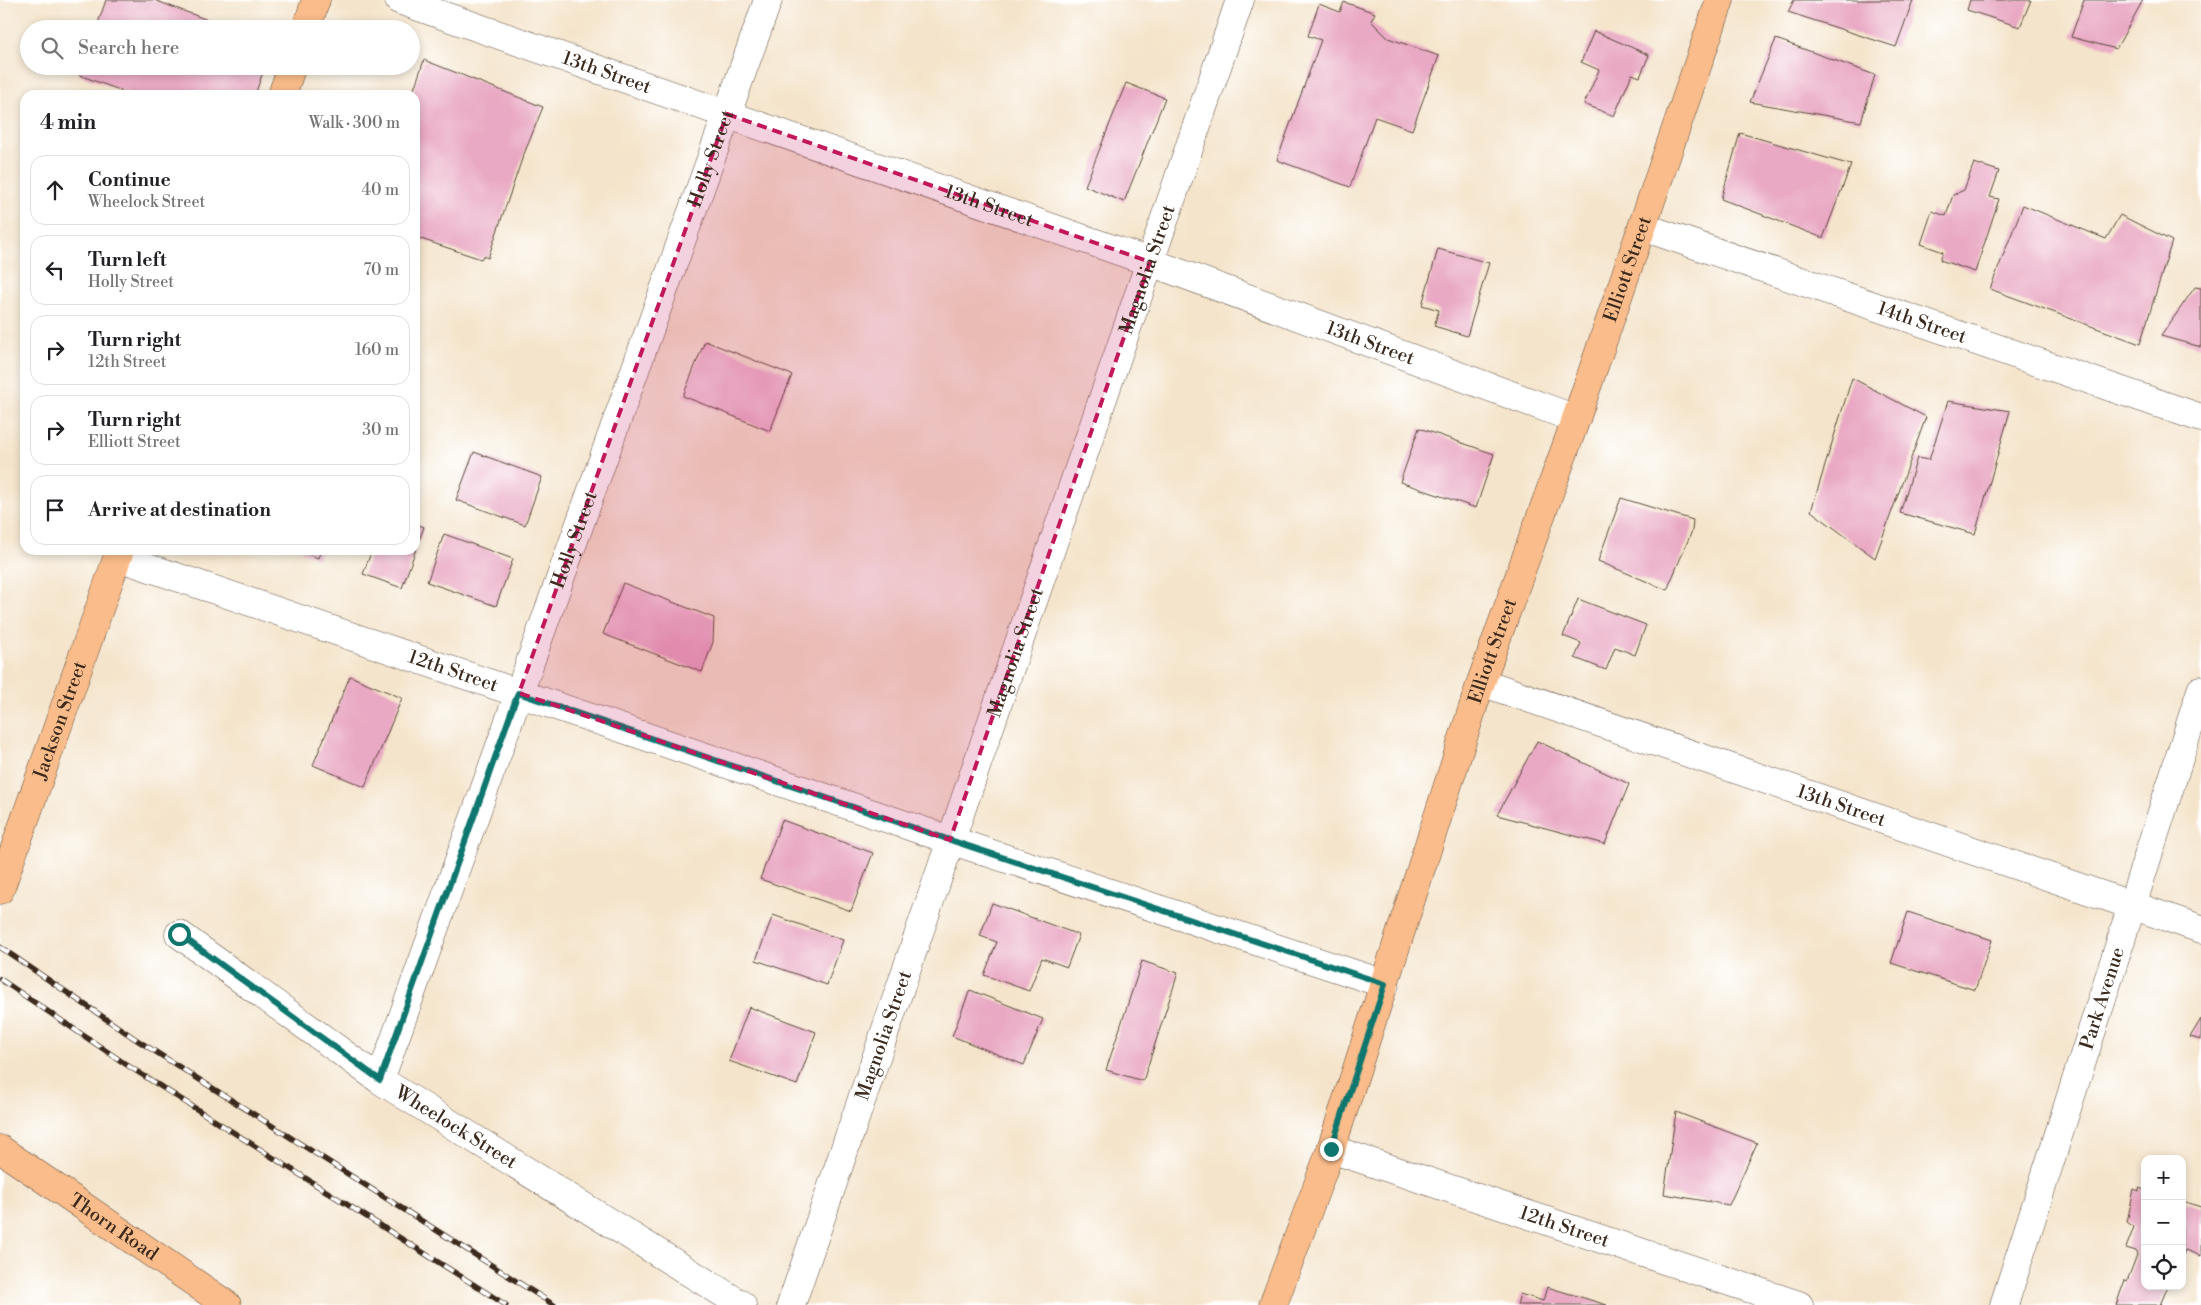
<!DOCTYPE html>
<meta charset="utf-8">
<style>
:root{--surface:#fff;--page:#f6f6f6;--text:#202124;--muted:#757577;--line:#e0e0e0}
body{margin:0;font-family:"Libre Bodoni",serif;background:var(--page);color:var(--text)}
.controls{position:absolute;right:15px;bottom:15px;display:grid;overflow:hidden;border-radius:10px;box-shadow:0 2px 8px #0003}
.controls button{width:45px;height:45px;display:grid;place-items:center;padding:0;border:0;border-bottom:1px solid var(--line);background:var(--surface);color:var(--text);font:25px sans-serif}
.stop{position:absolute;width:15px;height:15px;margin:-11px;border:4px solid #0f766e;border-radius:50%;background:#fff}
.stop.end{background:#0f766e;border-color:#fff;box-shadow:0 1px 5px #0008}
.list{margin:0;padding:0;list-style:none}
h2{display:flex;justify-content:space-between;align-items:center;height:65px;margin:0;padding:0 20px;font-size:21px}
h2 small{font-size:16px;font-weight:400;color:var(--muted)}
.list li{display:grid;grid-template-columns:32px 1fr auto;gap:15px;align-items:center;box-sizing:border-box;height:70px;margin:0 10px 10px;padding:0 10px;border:1px solid var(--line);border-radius:15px}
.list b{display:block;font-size:19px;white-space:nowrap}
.list p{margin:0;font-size:16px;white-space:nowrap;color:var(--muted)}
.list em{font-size:16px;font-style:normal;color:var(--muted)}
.icon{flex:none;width:28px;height:28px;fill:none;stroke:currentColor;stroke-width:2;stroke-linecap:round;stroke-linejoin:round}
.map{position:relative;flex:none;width:2201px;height:1305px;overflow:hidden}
.search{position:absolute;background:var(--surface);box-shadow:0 2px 8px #0003;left:20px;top:20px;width:400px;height:55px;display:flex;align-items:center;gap:12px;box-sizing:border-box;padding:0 18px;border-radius:28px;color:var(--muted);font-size:19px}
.panel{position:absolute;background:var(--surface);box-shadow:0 2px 8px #0003;left:20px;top:90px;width:400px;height:465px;border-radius:15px}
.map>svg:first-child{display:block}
.building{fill:#e9a8c3}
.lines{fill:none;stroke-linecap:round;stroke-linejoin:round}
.minor-casing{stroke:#574638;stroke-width:29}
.major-casing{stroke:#574638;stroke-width:29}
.minor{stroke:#fff;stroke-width:28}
.major{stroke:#f9bc8a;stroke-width:28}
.rail-casing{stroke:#3b2a1e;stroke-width:5.5}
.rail{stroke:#fff;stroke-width:4;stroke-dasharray:11;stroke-linecap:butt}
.route{stroke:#0f766e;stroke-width:6}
.marked{fill:#c2185b;fill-opacity:0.2;stroke:#c2185b;stroke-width:4;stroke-dasharray:10 6;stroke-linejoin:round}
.labels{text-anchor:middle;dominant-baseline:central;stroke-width:4;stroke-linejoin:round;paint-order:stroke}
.street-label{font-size:19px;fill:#3b2a1e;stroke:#fff}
</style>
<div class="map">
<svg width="2201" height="1305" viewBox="0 0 2201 1305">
<rect width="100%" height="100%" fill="#fff"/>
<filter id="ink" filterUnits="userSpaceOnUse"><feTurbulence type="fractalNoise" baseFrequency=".02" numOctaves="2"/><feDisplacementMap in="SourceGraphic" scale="10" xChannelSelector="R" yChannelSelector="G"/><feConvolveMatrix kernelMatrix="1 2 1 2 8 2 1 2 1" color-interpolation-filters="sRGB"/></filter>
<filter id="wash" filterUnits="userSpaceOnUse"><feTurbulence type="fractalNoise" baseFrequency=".0096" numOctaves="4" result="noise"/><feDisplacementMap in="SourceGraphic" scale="20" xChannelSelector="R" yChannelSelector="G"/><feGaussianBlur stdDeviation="1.12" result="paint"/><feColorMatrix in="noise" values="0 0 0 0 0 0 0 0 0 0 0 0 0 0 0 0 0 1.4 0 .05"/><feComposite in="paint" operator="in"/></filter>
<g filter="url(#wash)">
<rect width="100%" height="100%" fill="#f4e4cb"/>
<g id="blocks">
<!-- building -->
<g class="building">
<path d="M106 0H154L232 29H96Z"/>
<path d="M1794 0H1913L1896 47 1788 12Z"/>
<path d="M1970 0H2031L2020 27 1967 10Z"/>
<path d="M2084 0H2143L2116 49 2071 37Z"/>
<path d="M1344 2 1375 13 1371 21 1388 38 1439 56 1412 130 1375 117 1350 187 1277 160 1321 40 1308 36 1319 4 1340 12Z"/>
<path d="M1594 31 1649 55 1640 77 1632 74 1614 116 1584 104 1599 70 1581 62Z"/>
<path d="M1776 39 1875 75 1861 122 1750 102Z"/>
<path d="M424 60 543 107 522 159 488 258 483 256 481 259 415 237V95H412Z"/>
<path d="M82 66H265L255 95H133L79 75Z"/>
<path d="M1126 83 1165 98 1124 202 1085 186Z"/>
<path d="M1740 133 1851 165 1823 238 1721 199Z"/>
<path d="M1974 163 1999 171 1990 197 1999 199 1975 272 1940 260 1943 252 1921 244 1932 211 1946 216 1953 195 1964 190Z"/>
<path d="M2023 205 2106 239 2120 215 2172 241 2140 344 1990 289Z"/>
<path d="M1438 249 1489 263 1467 336 1434 326 1439 310 1422 305Z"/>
<path d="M2195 287 2201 288V347L2161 336Z"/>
<path d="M705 341 792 375 770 431 683 396Z"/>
<path d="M1852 378 1926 417 1875 558 1811 511Z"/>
<path d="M1948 401 2010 411 1975 534 1900 513 1917 458 1929 460Z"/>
<path d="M1419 428 1494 454 1476 508 1400 482Z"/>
<path d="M474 452 542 477 525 525 456 500Z"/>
<path d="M1621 498 1693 520 1692 531 1667 590 1598 561Z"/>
<path d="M415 523 424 527 402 588 363 574 372 550H415Z"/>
<path d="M444 534 513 559 496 606 427 582Z"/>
<path d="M298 550H321L318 558Z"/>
<path d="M623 583 714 618 713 642 702 672 603 634Z"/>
<path d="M1578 599 1646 625 1635 655 1615 647 1606 670 1575 658 1581 643 1563 636Z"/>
<path d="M350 676 402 698 365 787 313 765Z"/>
<path d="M1537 741 1629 784 1605 844 1497 815Z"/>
<path d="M782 820 873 853 851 911 760 879Z"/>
<path d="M992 903 1079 935 1067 967 1042 958 1029 991 984 975 997 942 980 936Z"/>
<path d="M1908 912 1992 940 1975 990 1891 963Z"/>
<path d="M773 915 843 940 827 985 756 960Z"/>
<path d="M1142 961 1178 973 1143 1081 1106 1070Z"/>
<path d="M970 990 1043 1019 1024 1065 952 1036Z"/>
<path d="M749 1007 816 1032 797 1085 729 1061Z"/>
<path d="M2201 1019V1040L2190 1037Z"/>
<path d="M1676 1112 1757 1143 1729 1205 1664 1194Z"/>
<path d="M2139 1188 2145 1190V1286H2168L2160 1305H2116L2125 1280 2127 1281 2137 1255 2136 1251 2126 1248 2134 1227 2127 1222 2134 1189 2139 1191Z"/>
<path d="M2182 1201 2201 1207V1256L2185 1250 2182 1257Z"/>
<path d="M1547 1287 1607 1305H1517L1520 1294 1543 1301Z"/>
</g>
</g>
</g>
<g filter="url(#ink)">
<use href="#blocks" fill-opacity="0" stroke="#574638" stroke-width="1"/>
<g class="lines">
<defs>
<g id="minor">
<path id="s1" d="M399 0 1150 262 1576 419"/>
<path id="s2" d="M1643 227 2201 418"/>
<path id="s3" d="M118 557 950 840 1385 984"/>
<path id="s4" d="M1481 682 2201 929"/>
<path id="s5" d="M179 934 380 1080 742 1305"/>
<path id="s6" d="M380 1080 768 0"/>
<path id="s7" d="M1331 1149 1799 1305"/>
<path id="s8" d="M791 1305 1240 0"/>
<path id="s9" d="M2004 1305 2201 690"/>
</g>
<g id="major">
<path d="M306 29 316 0"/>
<path d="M282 95 292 66"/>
<path id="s10" d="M0 890 120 550"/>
<path id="s11" d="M0 1149 227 1305"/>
<path id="s12" d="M1273 1305 1331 1149 1481 682 1576 419 1720 0"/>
</g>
</defs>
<!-- minor casing -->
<use href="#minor" class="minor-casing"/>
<!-- major casing -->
<use href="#major" class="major-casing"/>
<!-- minor -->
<use href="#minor" class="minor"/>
<!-- major -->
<use href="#major" class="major"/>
<defs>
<g id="rail">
<path d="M0 947 137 1040 554 1305"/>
<path d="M0 979 130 1067 506 1305"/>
</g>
</defs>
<!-- rail casing -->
<use href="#rail" class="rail-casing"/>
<!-- rail -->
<use href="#rail" class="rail"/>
</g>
</g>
<g class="lines" filter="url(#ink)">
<!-- route -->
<path class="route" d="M179 934 380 1080 518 693 950 840 1385 984 1331 1149"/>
</g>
<!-- marked area -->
<path class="marked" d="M727 114 1150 262 950 840 519 693Z"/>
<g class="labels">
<!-- street labels -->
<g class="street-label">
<text stroke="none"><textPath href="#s1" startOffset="220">13th Street</textPath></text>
<text stroke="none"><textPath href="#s6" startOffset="979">Holly Street</textPath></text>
<text stroke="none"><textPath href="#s1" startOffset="625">13th Street</textPath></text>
<text stroke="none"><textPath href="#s8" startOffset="1095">Magnolia Street</textPath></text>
<text stroke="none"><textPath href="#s12" startOffset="1095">Elliott Street</textPath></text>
<text stroke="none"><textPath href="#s2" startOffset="295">14th Street</textPath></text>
<text stroke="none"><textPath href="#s1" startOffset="1030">13th Street</textPath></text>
<text stroke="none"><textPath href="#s6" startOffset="574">Holly Street</textPath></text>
<text stroke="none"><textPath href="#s12" startOffset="690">Elliott Street</textPath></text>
<text stroke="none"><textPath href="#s8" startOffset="690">Magnolia Street</textPath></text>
<text stroke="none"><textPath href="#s3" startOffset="354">12th Street</textPath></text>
<text stroke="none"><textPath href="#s10" startOffset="180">Jackson Street</textPath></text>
<text stroke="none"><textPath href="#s4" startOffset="381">13th Street</textPath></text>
<text stroke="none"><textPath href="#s9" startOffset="322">Park Avenue</textPath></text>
<text stroke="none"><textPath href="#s8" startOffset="285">Magnolia Street</textPath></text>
<text stroke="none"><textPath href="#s5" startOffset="338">Wheelock Street</textPath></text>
<text stroke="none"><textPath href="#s7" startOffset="246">12th Street</textPath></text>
<text stroke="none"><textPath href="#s11" startOffset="138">Thorn Road</textPath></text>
</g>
</g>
</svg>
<div class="controls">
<button>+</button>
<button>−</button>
<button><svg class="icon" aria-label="locate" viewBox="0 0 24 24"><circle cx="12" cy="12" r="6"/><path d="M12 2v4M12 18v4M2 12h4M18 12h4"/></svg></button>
</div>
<div class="stop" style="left:179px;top:934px"></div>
<div class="stop end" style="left:1331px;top:1149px"></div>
<div class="search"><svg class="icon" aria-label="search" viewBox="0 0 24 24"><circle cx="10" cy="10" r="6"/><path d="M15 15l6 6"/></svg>Search here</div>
<section class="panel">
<h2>4 min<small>Walk · 300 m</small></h2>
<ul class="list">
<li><svg class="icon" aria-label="ahead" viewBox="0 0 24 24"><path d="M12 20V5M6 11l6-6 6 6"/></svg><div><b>Continue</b><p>Wheelock Street</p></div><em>40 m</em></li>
<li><svg class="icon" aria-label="left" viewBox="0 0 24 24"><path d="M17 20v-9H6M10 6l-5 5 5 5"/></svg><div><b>Turn left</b><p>Holly Street</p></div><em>70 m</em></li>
<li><svg class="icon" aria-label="right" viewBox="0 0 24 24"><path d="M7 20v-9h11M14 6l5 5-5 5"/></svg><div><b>Turn right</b><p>12th Street</p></div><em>160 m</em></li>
<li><svg class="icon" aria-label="right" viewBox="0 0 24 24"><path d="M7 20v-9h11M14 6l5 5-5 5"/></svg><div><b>Turn right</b><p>Elliott Street</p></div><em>30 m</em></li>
<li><svg class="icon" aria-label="arrive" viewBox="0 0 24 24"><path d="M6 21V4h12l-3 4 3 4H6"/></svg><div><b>Arrive at destination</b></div></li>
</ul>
</section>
</div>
